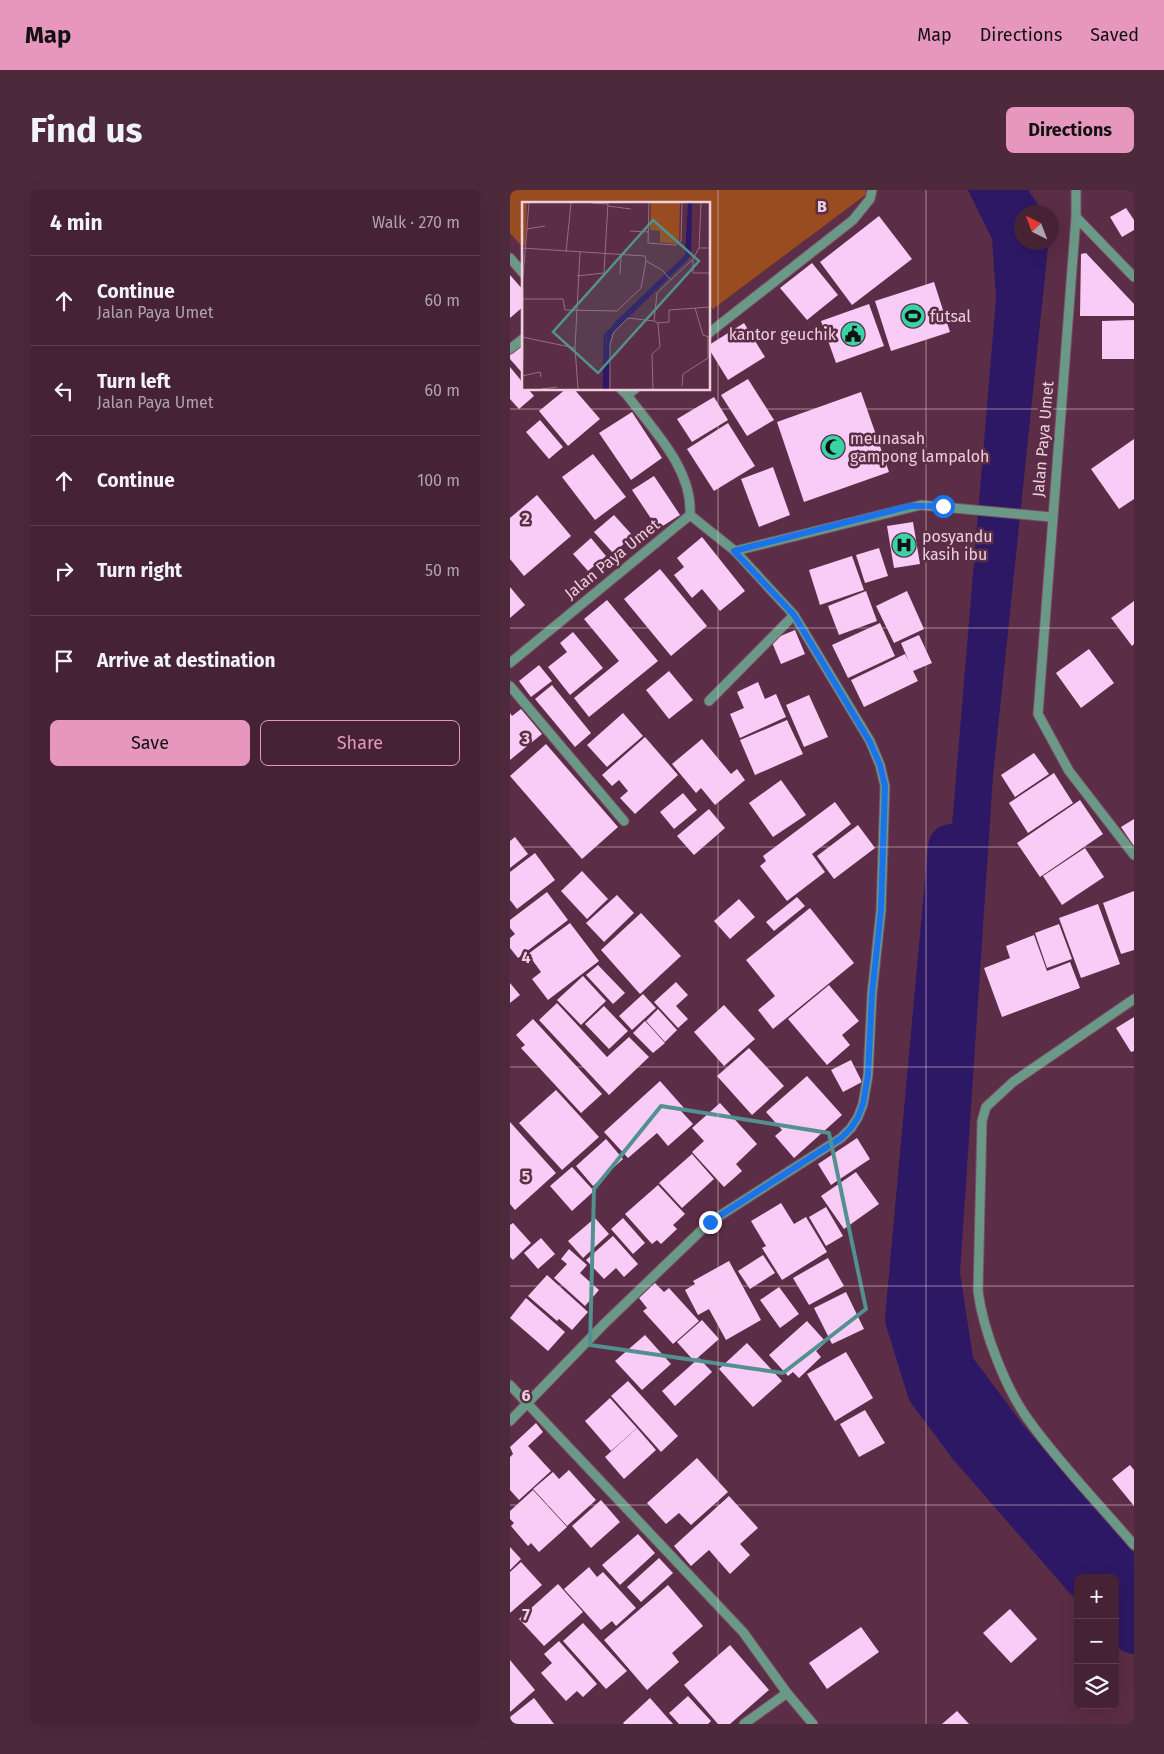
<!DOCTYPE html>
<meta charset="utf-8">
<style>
:root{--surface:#452234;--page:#4c2a3c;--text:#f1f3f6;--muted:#b0a4ac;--line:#5d3f4f;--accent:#e797bd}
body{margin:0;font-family:"Fira Sans",sans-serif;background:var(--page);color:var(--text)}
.controls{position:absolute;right:15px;bottom:15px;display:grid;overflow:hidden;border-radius:8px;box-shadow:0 5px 20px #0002}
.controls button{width:45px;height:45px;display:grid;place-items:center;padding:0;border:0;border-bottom:1px solid var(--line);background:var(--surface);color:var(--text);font:25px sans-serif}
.compass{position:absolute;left:504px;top:15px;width:45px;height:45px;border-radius:50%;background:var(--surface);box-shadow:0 5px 20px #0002;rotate:318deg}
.stop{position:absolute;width:15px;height:15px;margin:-11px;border:4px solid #1a73e8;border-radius:50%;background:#fff}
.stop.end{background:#1a73e8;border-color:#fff;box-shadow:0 1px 5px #0008}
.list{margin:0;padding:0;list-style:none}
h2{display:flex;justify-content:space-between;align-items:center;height:65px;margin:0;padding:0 20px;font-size:21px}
h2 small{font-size:16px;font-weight:400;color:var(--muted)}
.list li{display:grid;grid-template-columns:32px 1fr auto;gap:15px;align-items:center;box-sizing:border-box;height:90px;padding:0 20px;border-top:1px solid var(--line)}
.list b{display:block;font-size:19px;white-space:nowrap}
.list p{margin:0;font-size:16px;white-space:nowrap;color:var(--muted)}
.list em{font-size:16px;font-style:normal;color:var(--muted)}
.actions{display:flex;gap:10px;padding:15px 20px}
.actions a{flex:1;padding:11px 0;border:1px solid var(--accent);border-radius:8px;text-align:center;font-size:18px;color:var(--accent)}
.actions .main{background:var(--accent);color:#111}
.icon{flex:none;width:28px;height:28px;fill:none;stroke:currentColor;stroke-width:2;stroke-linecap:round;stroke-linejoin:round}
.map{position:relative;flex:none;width:624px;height:1534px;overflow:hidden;border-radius:8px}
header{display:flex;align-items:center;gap:30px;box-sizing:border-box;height:70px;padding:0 25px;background:var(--accent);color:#111}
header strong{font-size:24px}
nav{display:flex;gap:28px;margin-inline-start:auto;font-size:18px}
.intro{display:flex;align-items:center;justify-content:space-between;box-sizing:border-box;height:120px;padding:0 30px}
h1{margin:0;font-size:35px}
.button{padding:12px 22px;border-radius:8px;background:var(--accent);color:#111;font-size:18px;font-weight:700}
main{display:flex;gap:30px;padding:0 30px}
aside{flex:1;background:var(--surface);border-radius:8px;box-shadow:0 5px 20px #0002}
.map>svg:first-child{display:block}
.green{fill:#984c1f}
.water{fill:#2d1865}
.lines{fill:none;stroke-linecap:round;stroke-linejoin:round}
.river{stroke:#2d1865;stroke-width:46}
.building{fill:#f9ccf7}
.minor-casing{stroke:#794d64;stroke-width:11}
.minor{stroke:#6b9987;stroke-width:9}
.route{stroke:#1a73e8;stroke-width:6}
.marked{fill:none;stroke:#52918f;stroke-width:4;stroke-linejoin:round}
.grid{fill:none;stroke:#edcfdd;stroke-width:1;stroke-opacity:0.55}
.labels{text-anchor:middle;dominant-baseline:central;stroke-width:5;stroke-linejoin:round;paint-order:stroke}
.poi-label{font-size:16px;fill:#edcfdd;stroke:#5c2d46;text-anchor:start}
.street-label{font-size:16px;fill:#edcfdd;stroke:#5c2d46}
.inset-river{fill:none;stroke:#2d1865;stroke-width:2.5}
.inset-road{fill:none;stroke:#966e82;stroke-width:1}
.view{fill:#52918f;fill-opacity:0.15;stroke:#52918f;stroke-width:2.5}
.inset-edge{fill:none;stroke:#edcfdd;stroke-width:2.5}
.grid-label{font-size:16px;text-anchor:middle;font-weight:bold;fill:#edcfdd;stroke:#5c2d46;stroke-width:5;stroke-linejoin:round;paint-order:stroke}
</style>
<header>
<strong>Map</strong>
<nav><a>Map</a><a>Directions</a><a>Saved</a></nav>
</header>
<div class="intro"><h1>Find us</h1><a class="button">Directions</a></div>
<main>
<aside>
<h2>4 min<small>Walk · 270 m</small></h2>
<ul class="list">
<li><svg class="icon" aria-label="ahead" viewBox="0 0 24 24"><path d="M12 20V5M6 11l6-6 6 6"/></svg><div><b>Continue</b><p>Jalan Paya Umet</p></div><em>60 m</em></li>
<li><svg class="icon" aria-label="left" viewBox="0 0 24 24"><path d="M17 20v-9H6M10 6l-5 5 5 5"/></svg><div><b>Turn left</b><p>Jalan Paya Umet</p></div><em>60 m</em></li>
<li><svg class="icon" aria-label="ahead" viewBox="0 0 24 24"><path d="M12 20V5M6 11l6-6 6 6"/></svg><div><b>Continue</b></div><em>100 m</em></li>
<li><svg class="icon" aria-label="right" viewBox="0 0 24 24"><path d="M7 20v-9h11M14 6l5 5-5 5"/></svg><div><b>Turn right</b></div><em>50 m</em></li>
<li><svg class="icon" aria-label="arrive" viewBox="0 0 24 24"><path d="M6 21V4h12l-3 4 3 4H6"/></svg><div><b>Arrive at destination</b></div></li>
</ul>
<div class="actions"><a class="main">Save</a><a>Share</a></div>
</aside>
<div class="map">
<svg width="624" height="1534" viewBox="0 0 624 1534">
<rect width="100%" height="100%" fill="#5c2d46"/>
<!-- green -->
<path class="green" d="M0 0H355L358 3 203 119 199 114V14H14V59L0 43Z"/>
<!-- water -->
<path class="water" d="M458 0H518L527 13 530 22H512V52L537 53 538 57 483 586 450 1083 463 1168 513 1235 624 1363V1438L605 1416V1388H582L481 1269 428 1190 407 1111 409 1031 486 108 482 49Z"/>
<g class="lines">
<!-- river -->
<g class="river">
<path d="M441 657 398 1129 420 1200 461 1255 577 1388"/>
<path d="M605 1420 624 1441"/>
</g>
</g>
<!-- building -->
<g class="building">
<path d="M616 18 624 30V40L612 47 600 27Z"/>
<path d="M369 26 402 69 342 115 310 72Z"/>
<path d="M576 63 624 114V126H570L571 64Z"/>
<path d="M302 73 328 105 297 130 270 98Z"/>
<path d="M0 85 14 101V116L0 128Z"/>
<path d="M424 92 440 142 381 161 365 111Z"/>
<path d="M359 114 374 156 326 173 311 131Z"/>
<path d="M624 130V169H592V131Z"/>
<path d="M234 133 255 167 218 190 199 159V155Z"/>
<path d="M14 153V185L0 169V165Z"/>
<path d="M0 177 14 194V199H18L24 206 9 219 0 209Z"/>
<path d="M238 189 264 230 237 246 211 205Z"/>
<path d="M56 199H64L90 229 58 256 29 221Z"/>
<path d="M351 202 379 282 294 312 267 232Z"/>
<path d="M204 207 218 230 182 252 167 229Z"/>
<path d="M122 222 152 268 121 290 89 243Z"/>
<path d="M30 230 53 257 39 269 16 242Z"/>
<path d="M218 233 245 276 204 301 177 259Z"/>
<path d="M624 249V309L609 319 581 279Z"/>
<path d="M83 264 116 307 85 330 52 287Z"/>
<path d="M263 277 280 325 249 337 231 289Z"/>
<path d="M144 286 170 325 148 339 122 300Z"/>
<path d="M27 305 61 346 14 386 0 369V328Z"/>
<path d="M104 325 123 346 103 363 84 342Z"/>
<path d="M403 332 410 374 384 378 377 336Z"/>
<path d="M192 347 235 401 210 421 192 399 182 408 164 385 174 377 167 368Z"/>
<path d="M81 348 96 366 78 381 63 364Z"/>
<path d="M369 358 378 386 355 393 346 365Z"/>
<path d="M342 366 354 400 310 415 299 380Z"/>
<path d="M150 379 197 436 161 466 114 409Z"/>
<path d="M0 397 15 415 0 428Z"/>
<path d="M356 401 367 431 329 445 318 416Z"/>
<path d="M397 401 414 439 384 453 366 416Z"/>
<path d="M97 410 148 471 79 527 64 508 109 471 74 429Z"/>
<path d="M624 411V454L622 456 601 428Z"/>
<path d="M370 433 385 466 338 488 322 455Z"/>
<path d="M285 440 295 464 271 474 261 450Z"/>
<path d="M63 442 93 478 60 505 38 477 57 462 50 453Z"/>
<path d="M409 445 422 473 403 481 408 491 354 517 341 490 395 464 399 472 391 453Z"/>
<path d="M579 459 604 493 571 518 546 483Z"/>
<path d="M29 475 42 491 21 507 9 491Z"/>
<path d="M159 481 183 510 159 529 136 500Z"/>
<path d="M248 492 255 509 266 504 276 527 230 548 220 524 234 518 227 502Z"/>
<path d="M42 495 81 543 65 557 25 509Z"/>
<path d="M299 505 318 547 294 557 276 515Z"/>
<path d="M11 519 32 544 0 570V523L2 526Z"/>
<path d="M113 523 133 546 97 577 77 555Z"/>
<path d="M277 530 293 564 245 585 230 550Z"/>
<path d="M135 547 168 585 125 624 110 608 118 601 109 590 102 596 92 585Z"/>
<path d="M192 549 221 584 227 579 235 590 205 615 191 598 186 603 162 574Z"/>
<path d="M36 554 108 637 72 669 0 586Z"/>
<path d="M524 563 539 584 505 607 491 585Z"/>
<path d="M544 583 563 613 518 643 499 613Z"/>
<path d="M271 590 296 625 263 647 239 613Z"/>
<path d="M173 603 187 620 164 639 150 622Z"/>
<path d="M570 610 593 644 530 687 507 653Z"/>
<path d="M325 612 341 634 302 664 315 682 277 711 250 676 256 671 253 666Z"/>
<path d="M199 619 215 638 184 665 167 646Z"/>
<path d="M624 629V656L611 637Z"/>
<path d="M348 635 365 658 324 689 307 666Z"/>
<path d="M5 647 18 664 0 678V651Z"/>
<path d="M575 658 594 687 552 715 533 686Z"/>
<path d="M25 663 45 690 7 719 0 710V682Z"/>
<path d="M72 681 98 709 77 729 51 701Z"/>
<path d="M624 701V760L611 764 593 713Z"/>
<path d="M37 702 58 730 8 768 0 758V748L5 744 0 738V730Z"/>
<path d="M107 705 124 723 94 752 76 733Z"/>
<path d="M287 707 295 716 264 741 256 732Z"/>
<path d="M229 709 245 727 220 749 204 731Z"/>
<path d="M588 714 610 774 571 788 549 728Z"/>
<path d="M300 718 344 773 263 839 248 820 265 806 236 770Z"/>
<path d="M131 723 171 766 130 804 91 760Z"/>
<path d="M60 733 89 771 38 810 22 789 31 782 18 764Z"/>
<path d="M549 734 562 769 537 778 525 743Z"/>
<path d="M524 745 537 781 560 772 570 798 492 827 474 778 500 768 496 756Z"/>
<path d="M88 775 115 803 103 814 76 785Z"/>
<path d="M73 786 96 811 71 835 47 810Z"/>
<path d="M166 792 178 805 166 816 178 829 168 838 144 812Z"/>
<path d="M0 793 10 805 0 813Z"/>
<path d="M319 795 349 831 332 845 340 855 317 875 278 829Z"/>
<path d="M133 804 146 818 122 840 109 826Z"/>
<path d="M47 813 97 867 119 847 139 867 99 905 29 830Z"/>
<path d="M214 815 245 849 214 876 184 842Z"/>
<path d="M94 816 118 841 99 859 75 834Z"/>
<path d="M148 819 167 840 155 852 136 831Z"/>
<path d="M624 827V861L621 862 606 838Z"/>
<path d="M23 829 92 904 71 923 11 858 15 855 6 845Z"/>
<path d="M135 831 155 853 143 863 123 843Z"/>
<path d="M239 858 274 896 242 925 207 886Z"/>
<path d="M341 870 352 892 333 902 321 880Z"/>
<path d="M297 886 332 925 284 968 265 946 272 940 256 922Z"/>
<path d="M150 891 174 918 171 921 183 934 158 956 147 943 118 968 94 942Z"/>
<path d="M46 900 89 947 52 980 9 933Z"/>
<path d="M210 913 247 954 226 974 232 981 214 997 182 962 194 951 182 938Z"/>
<path d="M0 932 46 983 5 1020 0 1014Z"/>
<path d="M347 948 360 969 321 995 308 974Z"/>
<path d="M96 949 113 969 83 996 66 976Z"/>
<path d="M182 964 204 989 172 1018 149 993Z"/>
<path d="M62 977 84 1001 62 1021 40 996Z"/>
<path d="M346 982 369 1014 334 1039 311 1006Z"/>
<path d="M148 995 175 1024 163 1035 167 1039 151 1054 147 1050 142 1054 115 1024Z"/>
<path d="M271 1013 284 1034 296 1027 317 1062 272 1090 252 1058 256 1056 241 1031Z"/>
<path d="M316 1017 333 1046 316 1056 299 1027Z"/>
<path d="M85 1028 99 1044 73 1068 58 1051Z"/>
<path d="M113 1028 135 1053 123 1064 101 1039Z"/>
<path d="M3 1033 21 1053 3 1070 0 1067V1035Z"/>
<path d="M103 1046 128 1074 114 1087 106 1078 94 1089 76 1070Z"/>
<path d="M31 1048 45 1064 28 1079 14 1063Z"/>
<path d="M59 1059 77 1075 70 1083 89 1100 75 1116 44 1088 57 1074 51 1069Z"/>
<path d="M253 1065 265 1083 240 1099 228 1081Z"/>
<path d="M318 1068 334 1096 299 1115 283 1088Z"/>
<path d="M219 1071 251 1130 216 1150 199 1119 188 1125 175 1100 185 1094 183 1091Z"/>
<path d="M37 1085 78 1122 62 1140 49 1129 47 1131 18 1106Z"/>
<path d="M145 1093 154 1102 159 1098 189 1131 163 1154 133 1121 137 1118 129 1108Z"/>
<path d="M269 1097 289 1124 270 1138 250 1110Z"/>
<path d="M336 1102 354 1139 322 1154 304 1118Z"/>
<path d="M16 1108 55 1142 38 1161 0 1128Z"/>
<path d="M192 1130 209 1149 184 1171 167 1152Z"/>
<path d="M297 1131 316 1152 306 1161 311 1167 289 1188 283 1182 278 1186 259 1165Z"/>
<path d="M135 1145 161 1174 132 1200 105 1171Z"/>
<path d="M237 1153 272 1191 243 1217 209 1179Z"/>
<path d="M336 1162 363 1208 325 1231 297 1184Z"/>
<path d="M189 1168 202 1182 165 1216 152 1201Z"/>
<path d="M118 1191 168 1246 151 1262 101 1206Z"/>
<path d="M100 1208 127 1238 101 1261 75 1231Z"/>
<path d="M355 1220 375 1253 349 1267 330 1234Z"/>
<path d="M26 1233 33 1242 18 1256 41 1281 9 1310 0 1300V1267L3 1264 0 1257Z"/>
<path d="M127 1238 146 1260 114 1289 95 1267Z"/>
<path d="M187 1268 218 1302 181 1335 169 1323 156 1334 137 1313Z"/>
<path d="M620 1275 624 1280V1316L602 1289Z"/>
<path d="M59 1280 86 1310 57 1336 23 1299 43 1282 49 1289Z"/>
<path d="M23 1300 57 1337 29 1362 21 1353 18 1356 1 1336 4 1333 0 1329V1321Z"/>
<path d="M219 1306 248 1338 230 1354 240 1365 220 1384 199 1360 181 1376 164 1356Z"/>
<path d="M91 1310 110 1332 81 1358 62 1336Z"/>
<path d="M128 1344 145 1363 110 1395 92 1375Z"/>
<path d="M0 1357 11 1369 0 1380Z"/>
<path d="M149 1368 163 1383 131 1412 117 1397Z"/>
<path d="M11 1372 32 1395 0 1423V1382Z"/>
<path d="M79 1377 87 1387 93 1382 126 1418 106 1436 102 1431 91 1440 54 1399Z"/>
<path d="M48 1394 73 1422 34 1456 9 1429Z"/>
<path d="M158 1395 193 1436 162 1463 169 1472 137 1500 94 1450Z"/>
<path d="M500 1419 527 1449 501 1473 473 1443Z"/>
<path d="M73 1433 117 1481 96 1499 53 1451Z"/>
<path d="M351 1437 369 1462 317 1499 299 1473Z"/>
<path d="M49 1451 87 1494 73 1507 67 1501 56 1511 31 1483 42 1473 34 1464Z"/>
<path d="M220 1455 259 1500 220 1534H208L174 1495Z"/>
<path d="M0 1470 25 1500 0 1522Z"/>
<path d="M178 1506 201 1531 198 1534H169L159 1523Z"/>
<path d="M24 1508 44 1534H0V1527Z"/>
<path d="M140 1508 163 1534H114L113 1533Z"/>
<path d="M447 1521 459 1534H432Z"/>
</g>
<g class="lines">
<defs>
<g id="minor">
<path d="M566 0V27L528 524 559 581 624 665"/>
<path d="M566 27 624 87"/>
<path d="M0 68 14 84"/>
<path d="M199 143 343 30 360 9 362 0"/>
<path d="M0 159 14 148"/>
<path d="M111 199 117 205 125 199"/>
<path d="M117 205C143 240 183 279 180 325"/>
<path d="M0 473 180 325 225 361 411 315 541 327"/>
<path d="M0 496 114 631"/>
<path d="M199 511 284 425"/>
<path d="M624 809 503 892 476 917 472 931 468 1101C473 1141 496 1200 520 1232 551 1275 590 1315 624 1355"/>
<path d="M0 1195 233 1442 277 1503"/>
<path d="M0 1231 94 1134 200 1032 331 948 341 938 348 927 353 914 358 885 362 804 371 720 375 596 370 575 360 551 284 425 225 361"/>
<path d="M234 1534 277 1503 303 1534"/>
</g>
</defs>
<!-- minor casing -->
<use href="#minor" class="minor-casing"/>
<!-- minor -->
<use href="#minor" class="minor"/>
</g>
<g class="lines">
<!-- route -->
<path class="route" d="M200 1032 331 948 341 938 348 927 353 914 358 885 362 804 371 720 375 596 370 575 360 552 284 425 224 361 400 316H433"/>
</g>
<!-- marked area -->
<path class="marked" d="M151 916 319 943 356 1119 273 1183 80 1155 84 999Z"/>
<!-- grid -->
<path class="grid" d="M208 0V1534M416 0V1534M0 219H624M0 438H624M0 657H624M0 877H624M0 1096H624M0 1315H624"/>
<!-- icons -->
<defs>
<symbol id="stadium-disc" viewBox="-11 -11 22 22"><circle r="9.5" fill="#38d4a6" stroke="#5c2d46"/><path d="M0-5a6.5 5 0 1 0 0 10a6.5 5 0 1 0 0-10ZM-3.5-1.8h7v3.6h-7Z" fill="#111"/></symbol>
<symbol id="civic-disc" viewBox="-11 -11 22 22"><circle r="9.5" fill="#38d4a6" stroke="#5c2d46"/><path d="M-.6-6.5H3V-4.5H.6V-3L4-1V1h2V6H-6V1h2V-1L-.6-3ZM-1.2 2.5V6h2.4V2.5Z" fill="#111"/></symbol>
<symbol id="mosque-disc" viewBox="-11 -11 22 22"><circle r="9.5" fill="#38d4a6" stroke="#5c2d46"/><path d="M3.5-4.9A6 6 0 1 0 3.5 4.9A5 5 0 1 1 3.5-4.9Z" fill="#111"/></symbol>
<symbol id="hospital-disc" viewBox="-11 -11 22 22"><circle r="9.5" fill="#38d4a6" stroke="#5c2d46"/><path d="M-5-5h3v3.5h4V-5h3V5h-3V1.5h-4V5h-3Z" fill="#111"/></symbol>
</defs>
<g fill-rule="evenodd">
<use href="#stadium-disc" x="389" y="112" width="28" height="28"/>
<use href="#civic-disc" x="329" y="130" width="28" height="28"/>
<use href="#mosque-disc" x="309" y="243" width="28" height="28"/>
<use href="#hospital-disc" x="380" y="341" width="28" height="28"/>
</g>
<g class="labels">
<!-- poi labels -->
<g class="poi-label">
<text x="420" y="126">futsal</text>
<text x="326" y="144" text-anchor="end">kantor geuchik</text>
<text x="340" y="248">meunasah<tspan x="340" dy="18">gampong lampaloh</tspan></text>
<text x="412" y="346">posyandu<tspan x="412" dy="18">kasih ibu</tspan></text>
</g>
<!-- street labels -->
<g class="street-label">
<text transform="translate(533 249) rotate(-85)">Jalan Paya Umet</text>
<text transform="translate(102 369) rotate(-39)">Jalan Paya Umet</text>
</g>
</g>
<!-- overview -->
<g transform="translate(12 12)">
<rect width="188" height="188" fill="#5c2d46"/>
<path d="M0 1H5L3 43H0ZM129 1H158L157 42 138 40V29L128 28Z" fill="#984c1f"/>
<path d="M166 1H170L169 54 89 133 87 187H82L85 133 93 120 163 53Z" fill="#2d1865"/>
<path class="inset-river" d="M82 187 83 133 120 96"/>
<path class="inset-road" d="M70 1 86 2M127 1 126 41 154 43 159 39 160 1M86 4 109 7M5 27 23 24M108 29 127 30M0 46 123 54 124 59 140 68 149 78M177 46 179 1M44 50 49 1M171 58V71H188M98 72 99 53M55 74 82 71 86 1M0 87 7 1M1 87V159M1 97H41L43 108 95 109 119 86 124 59M173 106 181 133 187 135M136 121 147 120V108L188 105M0 135 53 146 56 187M53 146 58 50M0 174 18 170 19 175M160 184 161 172 186 156V135M19 187 35 185M88 187V142L92 130 106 116 132 119M131 187 130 152 138 145 136 121 132 119 135 91 171 57 177 46H188"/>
<path class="view" d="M131 18 177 59 76 171 31 130Z"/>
<rect width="188" height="188" class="inset-edge"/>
</g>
<g class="grid-label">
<text x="312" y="22">B</text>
<text x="16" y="334">2</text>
<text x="16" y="554">3</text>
<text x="16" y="773">4</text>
<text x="16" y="992">5</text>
<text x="16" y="1211">6</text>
<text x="16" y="1430">7</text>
</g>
</svg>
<div class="controls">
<button>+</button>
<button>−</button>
<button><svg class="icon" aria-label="layers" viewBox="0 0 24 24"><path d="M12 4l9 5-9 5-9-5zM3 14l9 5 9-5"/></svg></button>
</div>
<svg class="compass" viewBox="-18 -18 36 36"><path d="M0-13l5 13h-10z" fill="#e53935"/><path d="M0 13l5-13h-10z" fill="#b0a4ac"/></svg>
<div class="stop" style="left:433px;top:316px"></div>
<div class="stop end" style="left:200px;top:1032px"></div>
</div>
</main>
